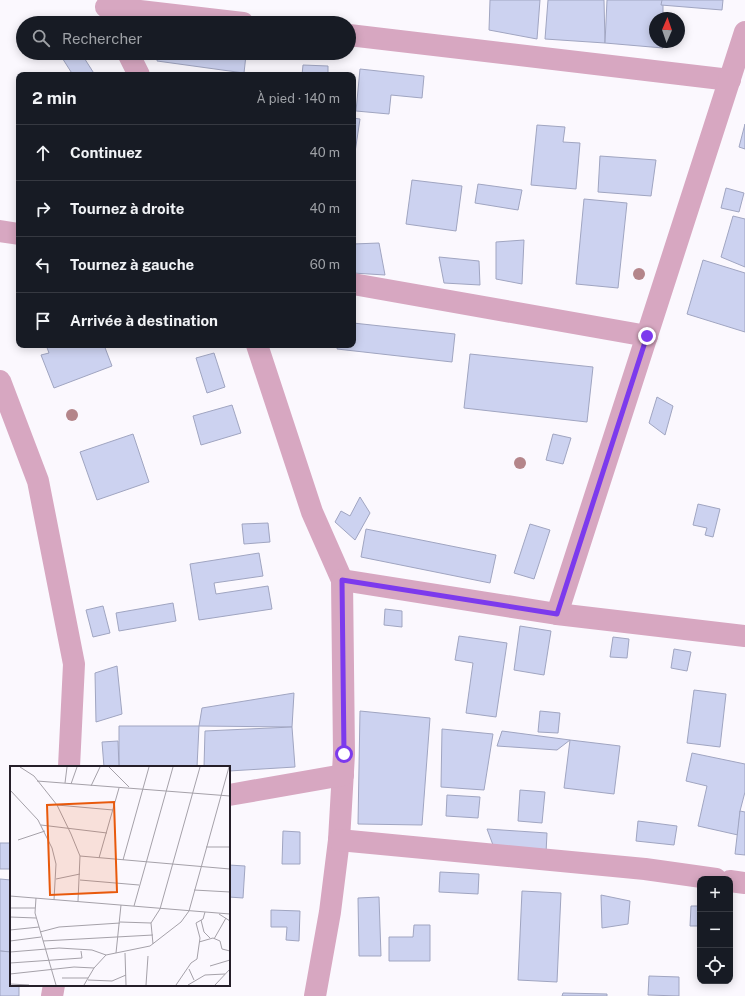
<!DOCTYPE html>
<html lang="fr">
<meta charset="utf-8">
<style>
:root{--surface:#171b24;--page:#20242c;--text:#f1f3f6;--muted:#9ea1a6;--line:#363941}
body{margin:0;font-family:"Public Sans",sans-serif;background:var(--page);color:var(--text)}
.controls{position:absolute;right:12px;bottom:12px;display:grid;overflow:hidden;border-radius:8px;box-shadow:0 2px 10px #0003}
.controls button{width:36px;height:36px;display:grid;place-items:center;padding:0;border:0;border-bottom:1px solid var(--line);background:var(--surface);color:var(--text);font:20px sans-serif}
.compass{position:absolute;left:649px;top:12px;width:36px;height:36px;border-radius:50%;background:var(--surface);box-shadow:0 2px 10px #0003;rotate:2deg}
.stop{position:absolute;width:12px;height:12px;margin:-9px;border:3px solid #7c3aed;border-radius:50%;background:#fff}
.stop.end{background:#7c3aed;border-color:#fff;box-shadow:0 1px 4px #0008}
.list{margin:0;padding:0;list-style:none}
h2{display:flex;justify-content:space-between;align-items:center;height:52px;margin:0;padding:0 16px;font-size:17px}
h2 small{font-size:13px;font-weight:400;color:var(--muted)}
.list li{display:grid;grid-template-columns:26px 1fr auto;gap:12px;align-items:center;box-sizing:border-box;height:56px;padding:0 16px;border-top:1px solid var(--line)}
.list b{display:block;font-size:15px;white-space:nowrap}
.list em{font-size:13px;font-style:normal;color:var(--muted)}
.icon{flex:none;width:22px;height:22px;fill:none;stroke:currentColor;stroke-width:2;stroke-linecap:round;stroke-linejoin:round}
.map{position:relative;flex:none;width:745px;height:996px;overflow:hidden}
.search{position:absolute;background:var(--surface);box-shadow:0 2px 10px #0003;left:16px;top:16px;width:340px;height:44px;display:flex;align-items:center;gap:10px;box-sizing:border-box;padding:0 14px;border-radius:22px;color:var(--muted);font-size:15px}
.panel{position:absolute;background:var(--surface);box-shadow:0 2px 10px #0003;left:16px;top:72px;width:340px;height:276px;border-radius:8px}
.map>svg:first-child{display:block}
.building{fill:#ccd2f0;stroke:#a0a5c1}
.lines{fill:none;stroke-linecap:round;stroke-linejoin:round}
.street{stroke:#d7a7c1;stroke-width:22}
.tree{fill:#b4858a}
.route{stroke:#7c3aed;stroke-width:5}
.inset-road{fill:none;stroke:#a5a1a9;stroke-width:1}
.view{fill:#e8590c;fill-opacity:0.15;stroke:#e8590c;stroke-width:2}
.inset-edge{fill:none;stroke:#251f29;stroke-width:2}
</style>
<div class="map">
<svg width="745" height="996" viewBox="0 0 745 996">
<rect width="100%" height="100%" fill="#fbf8fe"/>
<!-- building -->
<g class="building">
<path d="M490 0H540L537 39 489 30Z"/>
<path d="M548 0H604L605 43 545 39Z"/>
<path d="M607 0H663V18H655V42H663V48L605 43Z"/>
<path d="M662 0H723L722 10 661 5Z"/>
<path d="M59 53H81L95 75H73Z"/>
<path d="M158 53H235L246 55 244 73 157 61Z"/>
<path d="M303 65 328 66V75H302Z"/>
<path d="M360 69 424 76 422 98 391 95 389 114 356 111Z"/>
<path d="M353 118 360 119 354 159H353Z"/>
<path d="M745 124V149L739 147Z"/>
<path d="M537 125 565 127 563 142 580 143 576 189 531 185Z"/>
<path d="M600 156 656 160 651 196 598 192Z"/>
<path d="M412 180 462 186 456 231 406 224Z"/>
<path d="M478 184 522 190 518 210 475 203Z"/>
<path d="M726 188 744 193 739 212 721 208Z"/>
<path d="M584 199 627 203 618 288 576 284Z"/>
<path d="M733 216 745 219V267L721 257Z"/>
<path d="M524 240 522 284 496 279V242Z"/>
<path d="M379 243 385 275 353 273V244Z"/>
<path d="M439 257 479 261 480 285 444 283Z"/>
<path d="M703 260 745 273V332L687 314Z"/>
<path d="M353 323 455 334 452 362 337 349 338 345H353Z"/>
<path d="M46 345H104L112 366 54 388 41 355 49 353Z"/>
<path d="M214 353 225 387 207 393 196 358Z"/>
<path d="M470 354 593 367 587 422 464 408Z"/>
<path d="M657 397 673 406 665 435 649 423Z"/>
<path d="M232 405 241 433 201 445 193 416Z"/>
<path d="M133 434 149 482 97 500 80 452Z"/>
<path d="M553 434 571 438 563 464 546 460Z"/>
<path d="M360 497 370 513 355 540 335 522 341 511 350 516Z"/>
<path d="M698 504 720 509 713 537 705 535 707 528 693 525Z"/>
<path d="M268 523 270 542 244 544 242 524Z"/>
<path d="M530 524 550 530 534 579 514 573Z"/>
<path d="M366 529 496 555 490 583 361 557Z"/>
<path d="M259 553 263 576 214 583 216 594 268 586 272 609 199 620 190 564Z"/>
<path d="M173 603 176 621 119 631 116 613Z"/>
<path d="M103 606 110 633 93 637 86 610Z"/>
<path d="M385 609 402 611V627L384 625Z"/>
<path d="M520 626 551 631 544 675 514 670Z"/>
<path d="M459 636 507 643 496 717 466 713 473 663 455 660Z"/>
<path d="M613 637 629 639 627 658 610 657Z"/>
<path d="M674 649 691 652 687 671 671 668Z"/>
<path d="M117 666 122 714 96 722 95 673Z"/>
<path d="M694 690 726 694 720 747 687 743Z"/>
<path d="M294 693 292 727 199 726 202 708Z"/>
<path d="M360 711 430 718 422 825 358 824Z"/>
<path d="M540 711 560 713 558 733 538 732Z"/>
<path d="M119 726H199L197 767H119Z"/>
<path d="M292 727 295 767 229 771V767H204L205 731Z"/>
<path d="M442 729 493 734 484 790 441 787Z"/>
<path d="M502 731 570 740 557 750 497 746Z"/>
<path d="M570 740 620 746 614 794 564 788Z"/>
<path d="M118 741 119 767H104L102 742Z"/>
<path d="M692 753 745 764V792L740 811 738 835 698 826 707 786 686 781Z"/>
<path d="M520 790 545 792 542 823 518 821Z"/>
<path d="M447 795 480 797 478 818 446 816Z"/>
<path d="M740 811 745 812V855L735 854Z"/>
<path d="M638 821 677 826 674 845 636 841Z"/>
<path d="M487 829 547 833 546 853 493 845Z"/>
<path d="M283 831 300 832V864H282Z"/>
<rect x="0" y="843" width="11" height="26"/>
<path d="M229 865 245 866 243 898 229 897Z"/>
<path d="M440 872 479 874 478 894 439 892Z"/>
<path d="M0 879 11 880V952L0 951Z"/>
<path d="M522 891 561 893 557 982 518 980Z"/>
<path d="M601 895 630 901 628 924 602 928Z"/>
<path d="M379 897 381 956H359L358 898Z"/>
<path d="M691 906H700V926H690Z"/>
<path d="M271 910 300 911 299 941 286 940 287 927H271Z"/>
<path d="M414 925H430V961H389V937H413Z"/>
<path d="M0 951 11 952V985H19V996H0Z"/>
<path d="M649 976 679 977V996L648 995Z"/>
<path d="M563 993 607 994V996H562Z"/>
</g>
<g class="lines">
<!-- street -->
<g class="street">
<path d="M106 7 243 23"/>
<path d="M349 35 730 80"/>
<path d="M128 53 139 75"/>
<path d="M0 231 19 234"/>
<path d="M353 284 647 336"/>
<path d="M257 345 312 512 342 580 344 754 339 840 330 912 315 996"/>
<path d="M0 381 38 481 74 664 69 767"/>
<path d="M342 580 557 614 745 636"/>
<path d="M557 614 745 32"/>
<path d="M229 795 343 775"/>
<path d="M339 840 645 869 716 879"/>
<path d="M730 881 745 883"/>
<path d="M52 996 54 985"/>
</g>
</g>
<!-- trees -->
<g class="tree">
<circle cx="639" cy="274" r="6"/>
<circle cx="72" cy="415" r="6"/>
<circle cx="520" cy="463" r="6"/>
</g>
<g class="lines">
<!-- route -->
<path class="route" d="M344 754 342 580 557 614 647 336"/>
</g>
<!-- overview -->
<g transform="translate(10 766)">
<rect width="220" height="220" fill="#fbf8fe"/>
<path class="inset-road" d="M10 1 24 10 47 39 61 68 70 90 68 135M99 1 119 21M27 15 220 30M55 17 57 1M61 18 67 1M81 20 90 1M0 24 28 54 42 82 46 98 44 134M47 39 103 44M31 59 97 67M8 74 35 65M196 81H220M70 90 220 103M89 92 109 22M113 94 139 1M46 113 70 108M70 114 129 119M184 124 220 126M0 130 220 148M26 132 25 147 46 219M124 140 163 1M0 142H25M209 148 220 155M0 151 26 152M191 154 194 166 200 172M110 156 141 157 150 143 190 1M141 157 143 178M0 164 29 161M30 166 49 161 110 157M204 173 216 152M0 175 31 171M33 175 143 169M189 176 203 172 210 175 212 183 220 185M0 186 49 182 82 184 96 189M106 187 111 139M115 187 116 219M0 197 72 192 71 185M200 200 220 194M179 203 184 214M0 208 64 201 84 202M52 212H78M78 214 102 215 116 209M0 218 19 219M74 219 84 202 96 189 140 180 171 156 179 145 219 1M136 219 138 190M166 219 181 197 187 193 190 172 186 157 193 153 195 146M178 219 195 209 215 208M205 219 220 203"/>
<path class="view" d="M104 36 107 126 40 129 37 39Z"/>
<rect width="220" height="220" class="inset-edge"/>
</g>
</svg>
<div class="controls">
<button>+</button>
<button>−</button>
<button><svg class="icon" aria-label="locate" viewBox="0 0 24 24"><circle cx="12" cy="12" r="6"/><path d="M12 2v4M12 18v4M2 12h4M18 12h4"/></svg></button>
</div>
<svg class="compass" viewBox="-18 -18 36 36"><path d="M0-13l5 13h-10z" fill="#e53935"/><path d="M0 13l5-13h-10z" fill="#9ea1a6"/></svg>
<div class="stop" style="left:344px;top:754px"></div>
<div class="stop end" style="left:647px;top:336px"></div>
<div class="search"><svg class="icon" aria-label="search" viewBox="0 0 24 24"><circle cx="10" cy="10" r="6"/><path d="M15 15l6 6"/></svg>Rechercher</div>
<section class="panel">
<h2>2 min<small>À pied · 140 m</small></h2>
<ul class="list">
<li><svg class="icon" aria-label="ahead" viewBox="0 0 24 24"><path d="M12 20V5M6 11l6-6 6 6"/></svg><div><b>Continuez</b></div><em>40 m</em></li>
<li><svg class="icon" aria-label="right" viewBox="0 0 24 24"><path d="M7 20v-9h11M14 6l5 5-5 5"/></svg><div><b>Tournez à droite</b></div><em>40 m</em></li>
<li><svg class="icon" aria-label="left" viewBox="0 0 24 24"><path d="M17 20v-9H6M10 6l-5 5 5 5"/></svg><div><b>Tournez à gauche</b></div><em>60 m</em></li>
<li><svg class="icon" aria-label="arrive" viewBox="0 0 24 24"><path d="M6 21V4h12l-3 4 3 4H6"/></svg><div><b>Arrivée à destination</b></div></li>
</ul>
</section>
</div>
